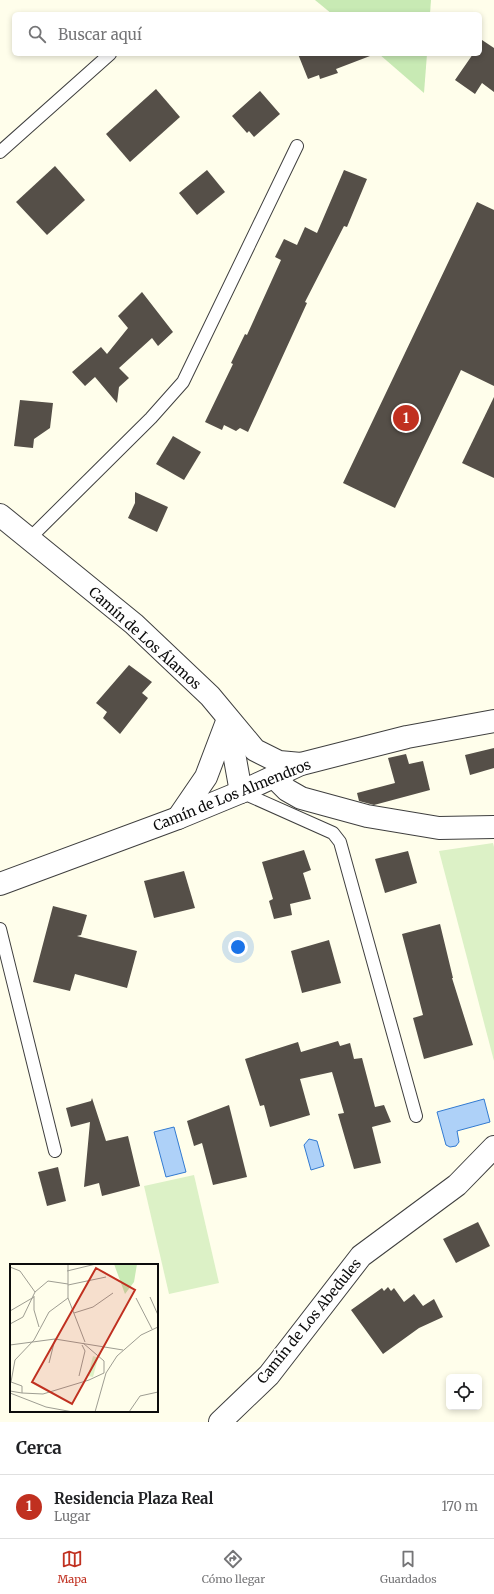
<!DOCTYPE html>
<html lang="es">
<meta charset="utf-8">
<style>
:root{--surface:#fff;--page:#f6f6f6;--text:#202124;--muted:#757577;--line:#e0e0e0;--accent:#c03020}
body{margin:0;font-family:Merriweather,serif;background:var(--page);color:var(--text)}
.controls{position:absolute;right:12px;bottom:12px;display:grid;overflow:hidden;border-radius:6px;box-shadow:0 2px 6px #0003}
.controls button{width:36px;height:36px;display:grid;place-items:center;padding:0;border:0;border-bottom:1px solid var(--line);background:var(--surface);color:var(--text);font:20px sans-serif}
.you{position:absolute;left:238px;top:947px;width:14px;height:14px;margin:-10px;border:3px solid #fff;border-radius:50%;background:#1a73e8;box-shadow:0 0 0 6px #1a73e833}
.badge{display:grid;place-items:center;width:26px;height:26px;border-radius:50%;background:var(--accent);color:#fff;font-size:13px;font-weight:700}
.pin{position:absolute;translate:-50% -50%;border:2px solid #fff;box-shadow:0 1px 4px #0006}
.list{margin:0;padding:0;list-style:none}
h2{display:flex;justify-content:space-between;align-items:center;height:52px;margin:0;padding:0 16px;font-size:17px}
h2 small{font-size:13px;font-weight:400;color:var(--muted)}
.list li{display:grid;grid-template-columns:26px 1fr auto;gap:12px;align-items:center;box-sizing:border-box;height:64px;padding:0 16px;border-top:1px solid var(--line)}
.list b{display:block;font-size:15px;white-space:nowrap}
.list p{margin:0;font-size:13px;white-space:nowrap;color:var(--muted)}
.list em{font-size:13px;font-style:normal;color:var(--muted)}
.icon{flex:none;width:22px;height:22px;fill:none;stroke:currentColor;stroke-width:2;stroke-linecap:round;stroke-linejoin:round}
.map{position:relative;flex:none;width:494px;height:1422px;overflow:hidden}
.search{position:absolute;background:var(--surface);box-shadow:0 2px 6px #0003;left:12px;right:12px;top:12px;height:44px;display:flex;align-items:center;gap:10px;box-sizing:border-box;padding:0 14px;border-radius:6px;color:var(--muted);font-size:15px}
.sheet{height:116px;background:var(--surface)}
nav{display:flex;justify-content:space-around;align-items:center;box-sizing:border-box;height:56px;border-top:1px solid var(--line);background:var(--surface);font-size:11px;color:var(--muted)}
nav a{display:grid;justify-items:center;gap:2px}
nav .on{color:var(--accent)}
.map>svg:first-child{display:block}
.green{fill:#c8eab4}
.pitch{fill:#dcf1c6}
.water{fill:#aed1f8;stroke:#327ad1}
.building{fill:#554f48}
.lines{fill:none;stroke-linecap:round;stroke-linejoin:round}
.service-casing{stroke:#3f3f3f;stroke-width:14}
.minor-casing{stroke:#3f3f3f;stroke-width:24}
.service{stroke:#fff;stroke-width:12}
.minor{stroke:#fff;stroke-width:22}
.labels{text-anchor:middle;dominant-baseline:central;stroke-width:4;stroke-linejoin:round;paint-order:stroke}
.street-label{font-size:14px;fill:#0c0c0c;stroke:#fff}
.inset-road{fill:none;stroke:#9e9d92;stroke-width:1}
.view{fill:#c03020;fill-opacity:0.15;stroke:#c03020;stroke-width:2}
.inset-edge{fill:none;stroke:#0c0c0c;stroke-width:2}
</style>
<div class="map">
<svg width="494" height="1422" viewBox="0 0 494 1422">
<rect width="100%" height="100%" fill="#fffeeb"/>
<!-- green -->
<g class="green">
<path d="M315 0H431L430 14H332Z"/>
<path d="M379 54H427L424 93Z"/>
</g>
<!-- pitch -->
<g class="pitch">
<path d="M493 843 494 847V1061L439 851Z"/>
<path d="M194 1175 219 1283 169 1294 144 1186Z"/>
</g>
<!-- water -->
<g class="water">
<path d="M484 1099 490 1122 457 1131 459 1142 456 1146 450 1147 446 1145 437 1112Z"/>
<path d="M174 1127 186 1172 166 1177 154 1132Z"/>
<path d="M309 1139 317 1141 324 1166 311 1170 304 1145Z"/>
</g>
<!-- building -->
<g class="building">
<path d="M482 40 494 48V92L482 83 475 94 455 80 473 54H480V44Z"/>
<path d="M298 54H370V56L336 69 338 73 320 79 319 75 308 79Z"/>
<path d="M156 89 180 117 130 162 106 134Z"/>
<path d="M260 91 280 114 254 137 249 131 247 133 232 116Z"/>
<path d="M55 166 85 200 47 235 16 202Z"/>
<path d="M207 170 225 192 197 215 179 193Z"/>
<path d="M344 170 367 179 347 227 344 226 305 302 307 303 248 432 240 428 236 431 224 425 222 430 205 422 233 364 231 363 245 334 247 335 281 260 275 257 284 239 297 245 305 227 317 233Z"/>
<path d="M477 202 494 210V386L461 370 395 508 343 483Z"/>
<path d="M142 292 173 332 158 346 152 338 119 368 129 378 119 387 117 403 95 377 85 386 72 372 101 347 107 354 128 328 118 316Z"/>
<path d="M494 397V478L462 463Z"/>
<path d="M20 400 53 403 50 428 34 439 33 448 14 446Z"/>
<path d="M173 436 201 452 184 480 156 464Z"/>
<path d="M135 492 168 507 157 532 128 518 135 503Z"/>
<path d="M129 665 152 682 142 693 148 698 120 734 103 718 107 712 96 703Z"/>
<path d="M494 748V768L470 775 465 755Z"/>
<path d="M406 754 409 764 423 761 430 790 374 805 359 801 357 793 395 783 388 758Z"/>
<path d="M304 850 311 870 303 873 311 899 290 904 292 915 274 919 269 901 273 899 262 862Z"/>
<path d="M408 851 417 883 385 893 375 859Z"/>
<path d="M184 871 195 908 154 918 144 881Z"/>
<path d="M53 906 87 915 81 935 77 936 137 951 127 988 75 974 70 991 33 982Z"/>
<path d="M440 924 453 978H452L473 1045 424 1059 413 1018 423 1015 402 934Z"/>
<path d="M329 940 341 983 302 993 291 951Z"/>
<path d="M338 1041 340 1046 350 1043 354 1059 362 1058 375 1107 384 1105 391 1122 372 1127 381 1163 354 1169 338 1114 344 1113 332 1072 300 1079 310 1115 270 1127 264 1105 260 1106 245 1059 298 1042 301 1052Z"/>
<path d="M92 1098 106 1141 128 1136 140 1186 102 1196 99 1183 84 1187 90 1122 71 1127 66 1108 91 1101Z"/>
<path d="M229 1105 247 1177 213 1185 202 1143 194 1146 187 1121Z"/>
<path d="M58 1167 66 1201 47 1206 38 1172Z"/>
<path d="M478 1222 490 1246 456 1263 443 1239Z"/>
<path d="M388 1287 391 1291 394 1288 404 1302 414 1294 423 1306 434 1299 443 1317 419 1328 383 1354 351 1310 382 1288 384 1291Z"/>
</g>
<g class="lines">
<defs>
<g id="service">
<path d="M0 152 110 54"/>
<path d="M29 539 151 418 183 382 297 146"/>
<path d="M241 792 333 833 340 842 416 1116"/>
<path d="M0 929 55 1151"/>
</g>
<g id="minor">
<path d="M0 515 134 624 210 696 255 750 279 762 301 764"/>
<path d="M228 720 241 792"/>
<path d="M274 777 287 790 301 798 367 816 439 828 494 827"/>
<path d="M178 818 206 777 228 719"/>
<path d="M0 884 178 818 241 792 301 764 407 737 494 721"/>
<path d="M220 1422 269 1375 361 1256 457 1185 494 1147"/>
</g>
</defs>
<!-- service casing -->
<use href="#service" class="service-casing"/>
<!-- minor casing -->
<use href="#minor" class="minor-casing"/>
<!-- service -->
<use href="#service" class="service"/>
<!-- minor -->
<use href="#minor" class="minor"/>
</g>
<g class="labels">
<!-- street labels -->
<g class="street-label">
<text transform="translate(145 638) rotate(42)">Camín de Los Álamos</text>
<text transform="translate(232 795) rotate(-22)">Camín de Los Almendros</text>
<text transform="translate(309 1321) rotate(-51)">Camín de Los Abedules</text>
</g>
</g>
<!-- overview -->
<g transform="translate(10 1264)">
<rect width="148" height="148" fill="#fffeeb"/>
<path d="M104 0H127L124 18 115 30Z" fill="#c8eab4"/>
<path d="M83 92 88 94 83 113 78 112Z" fill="#dcf1c6"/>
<path class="inset-road" d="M58 0V34L75 78M0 3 10 7 25 28 13 53 0 60M57 7 86 0M58 21 96 13M25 28 38 17 58 20M24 32V46L29 63M140 33 148 51M126 34 142 65M0 47 24 33M64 49 83 43 103 29M0 81 45 75 113 86M39 99 45 75M69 112 75 87 72 81M0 127 12 129V122L1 118 5 96 24 76 39 48 58 34M0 129 36 143 63 148M12 129 33 130 79 116 94 109V97L73 79M85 148 96 109 107 92 131 71 148 63M119 148 130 132 148 128"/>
<path class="view" d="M86 4 125 26 62 140 22 118Z"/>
<rect width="148" height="148" class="inset-edge"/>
</g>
</svg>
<div class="controls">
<button><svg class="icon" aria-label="locate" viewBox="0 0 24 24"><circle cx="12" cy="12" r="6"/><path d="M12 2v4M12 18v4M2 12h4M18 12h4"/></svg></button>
</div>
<div class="you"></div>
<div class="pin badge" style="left:406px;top:418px">1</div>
<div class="search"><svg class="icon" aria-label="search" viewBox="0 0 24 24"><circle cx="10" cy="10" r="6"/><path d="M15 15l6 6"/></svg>Buscar aquí</div>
</div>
<section class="sheet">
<h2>Cerca<small></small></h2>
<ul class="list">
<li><span class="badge">1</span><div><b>Residencia Plaza Real</b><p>Lugar</p></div><em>170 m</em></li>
</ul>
</section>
<nav>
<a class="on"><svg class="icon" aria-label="map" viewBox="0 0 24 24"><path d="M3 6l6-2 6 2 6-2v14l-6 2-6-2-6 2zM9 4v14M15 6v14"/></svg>Mapa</a>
<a><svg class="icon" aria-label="directions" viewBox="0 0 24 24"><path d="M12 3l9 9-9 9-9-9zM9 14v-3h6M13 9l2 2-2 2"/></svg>Cómo llegar</a>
<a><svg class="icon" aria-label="saved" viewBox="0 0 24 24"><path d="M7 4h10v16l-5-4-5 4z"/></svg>Guardados</a>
</nav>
